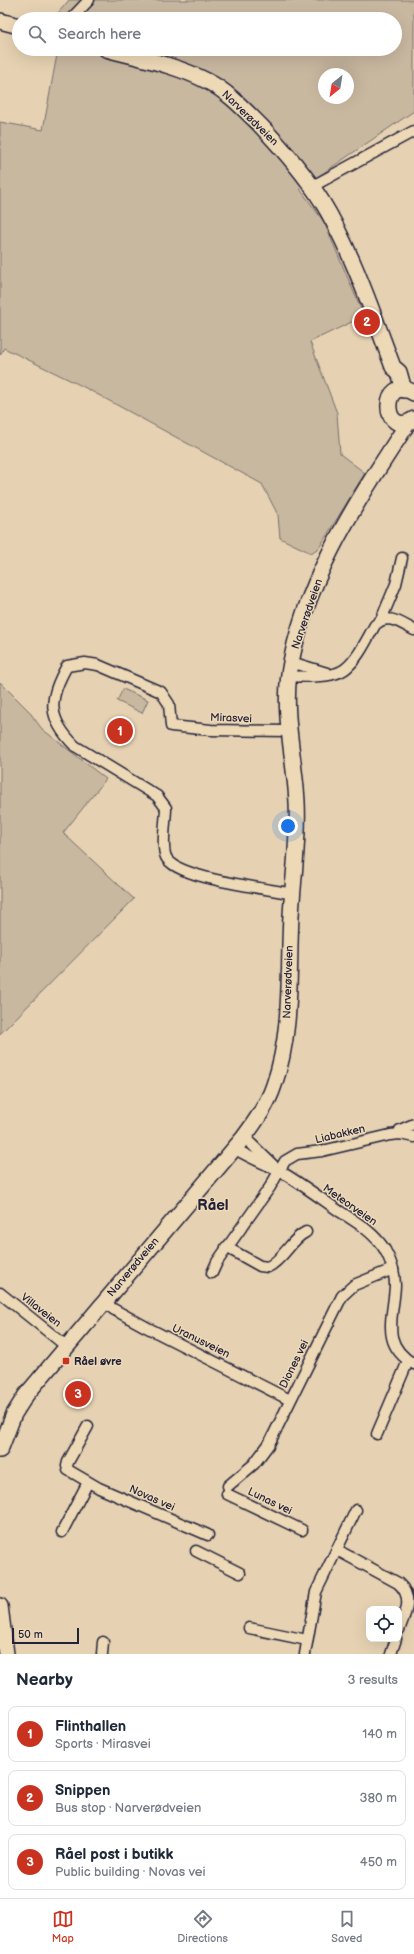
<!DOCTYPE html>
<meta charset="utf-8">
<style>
:root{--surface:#fff;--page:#f6f6f7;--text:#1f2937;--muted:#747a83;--line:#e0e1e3;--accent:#c8321e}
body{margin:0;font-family:"Balsamiq Sans",sans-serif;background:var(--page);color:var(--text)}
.controls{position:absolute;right:12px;bottom:12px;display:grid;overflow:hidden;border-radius:8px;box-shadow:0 4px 16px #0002}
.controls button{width:36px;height:36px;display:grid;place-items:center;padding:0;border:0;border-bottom:1px solid var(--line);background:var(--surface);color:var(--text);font:20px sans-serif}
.compass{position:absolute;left:318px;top:68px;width:36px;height:36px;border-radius:50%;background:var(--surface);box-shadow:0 4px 16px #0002;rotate:210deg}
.scale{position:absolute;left:12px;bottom:10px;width:67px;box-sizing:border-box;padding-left:4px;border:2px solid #22223b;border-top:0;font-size:11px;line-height:14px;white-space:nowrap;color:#22223b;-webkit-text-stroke:3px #eed9b7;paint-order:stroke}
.you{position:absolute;left:288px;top:826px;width:14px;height:14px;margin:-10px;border:3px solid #fff;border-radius:50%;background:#1a73e8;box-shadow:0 0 0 6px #1a73e833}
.badge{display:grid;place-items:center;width:26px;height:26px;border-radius:50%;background:var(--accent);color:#fff;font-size:13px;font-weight:700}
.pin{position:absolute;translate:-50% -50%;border:2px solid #fff;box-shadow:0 1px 4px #0006}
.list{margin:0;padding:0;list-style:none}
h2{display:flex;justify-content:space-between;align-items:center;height:52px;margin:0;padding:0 16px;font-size:17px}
h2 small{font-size:13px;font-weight:400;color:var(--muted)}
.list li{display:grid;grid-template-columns:26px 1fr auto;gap:12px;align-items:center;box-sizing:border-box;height:56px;margin:0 8px 8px;padding:0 8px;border:1px solid var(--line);border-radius:8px}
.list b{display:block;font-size:15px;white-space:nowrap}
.list p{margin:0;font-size:13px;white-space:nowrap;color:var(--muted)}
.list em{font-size:13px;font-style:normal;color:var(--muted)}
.icon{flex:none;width:22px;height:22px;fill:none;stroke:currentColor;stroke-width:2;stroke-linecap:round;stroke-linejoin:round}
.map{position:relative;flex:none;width:414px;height:1654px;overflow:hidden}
.search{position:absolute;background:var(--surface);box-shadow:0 4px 16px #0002;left:12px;right:12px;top:12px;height:44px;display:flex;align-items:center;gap:10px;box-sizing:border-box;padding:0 14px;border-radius:22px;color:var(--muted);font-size:15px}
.sheet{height:244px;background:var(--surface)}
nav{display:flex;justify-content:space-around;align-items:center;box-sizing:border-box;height:56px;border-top:1px solid var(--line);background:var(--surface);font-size:11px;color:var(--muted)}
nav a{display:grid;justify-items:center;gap:2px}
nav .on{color:var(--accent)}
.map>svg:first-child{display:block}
.green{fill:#c9b8a0;stroke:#766d6e;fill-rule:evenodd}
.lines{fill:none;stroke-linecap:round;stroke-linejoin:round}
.minor-casing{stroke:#22223b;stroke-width:13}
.secondary-casing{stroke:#22223b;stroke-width:18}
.minor{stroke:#eed9b7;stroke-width:10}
.secondary{stroke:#eed9b7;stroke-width:15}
.poi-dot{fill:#c8321e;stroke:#eed9b7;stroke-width:1.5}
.labels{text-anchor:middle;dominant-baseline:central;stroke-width:3;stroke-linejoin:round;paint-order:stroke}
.street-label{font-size:11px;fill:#22223b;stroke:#eed9b7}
.poi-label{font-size:11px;font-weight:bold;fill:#22223b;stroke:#eed9b7;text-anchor:start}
.district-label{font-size:15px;font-weight:bold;fill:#22223b;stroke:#eed9b7}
</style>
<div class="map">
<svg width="414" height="1654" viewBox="0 0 414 1654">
<rect width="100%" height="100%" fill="#e6d2b2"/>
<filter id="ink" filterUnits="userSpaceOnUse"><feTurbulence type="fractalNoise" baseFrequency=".025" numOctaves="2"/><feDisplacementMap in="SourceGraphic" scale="8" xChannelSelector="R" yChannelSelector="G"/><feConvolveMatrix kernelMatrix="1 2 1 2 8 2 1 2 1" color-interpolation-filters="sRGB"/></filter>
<g filter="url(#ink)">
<!-- green -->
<g class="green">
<path d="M69 0H414V111L300 189 324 222 364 316 310 342 337 413 340 454 365 473 319 548 311 553 280 538 278 515 262 484 82 386 4 348 0 355V122L43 130 58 49H395V19H53ZM324 74H348V98H324Z"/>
<path d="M0 682 28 710 42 729 106 779 63 833 134 899 0 1034Z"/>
<path d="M123 689 148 700 142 713 117 701Z"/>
</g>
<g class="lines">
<defs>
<g id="minor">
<path d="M71 19 89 0"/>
<path d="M311 187 414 131"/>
<path d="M381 620 396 584 402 558"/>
<path d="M291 662 327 673"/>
<path d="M289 676C304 677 333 678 345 669 358 659 367 639 375 625 388 612 402 624 414 630"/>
<path d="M289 731 211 730 171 726 169 704 161 692 98 665 85 663 67 666C48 699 47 718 75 746L157 796 166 808C166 820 161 846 166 857 176 879 267 888 293 894"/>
<path d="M400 1134V1130L414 1124"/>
<path d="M244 1137 273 1165"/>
<path d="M234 1148C248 1157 263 1163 278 1170 299 1182 319 1197 339 1211 356 1222 374 1232 385 1250 391 1261 395 1273 395 1285 394 1316 379 1344 414 1364"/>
<path d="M226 1247 260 1266 268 1267C284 1259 291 1239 306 1232"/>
<path d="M212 1273 217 1262 270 1187 285 1161 297 1154 322 1151 390 1135 400 1134 414 1137"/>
<path d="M0 1293 66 1346"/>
<path d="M104 1301 113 1309 146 1327 290 1400"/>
<path d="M88 1426 68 1462 67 1466 68 1470 99 1488 208 1535"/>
<path d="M377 1434 408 1361"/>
<path d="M228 1486 254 1464 269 1444 342 1296 354 1285 393 1269"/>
<path d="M227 1494 302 1530"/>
<path d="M62 1532 88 1482"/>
<path d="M337 1550 398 1583C414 1597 406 1612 399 1630"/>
<path d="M196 1551 240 1573"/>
<path d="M249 1628 307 1640"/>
<path d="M102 1654 103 1642"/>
<path d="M305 1654 316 1592 356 1510"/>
<path d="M391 1654 396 1639"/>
</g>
<g id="secondary">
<path d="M0 21 19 26"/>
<path d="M106 49C139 58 176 65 207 81 227 91 244 109 260 125 282 148 304 173 321 200 351 248 373 314 393 367L399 372 404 390"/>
<path d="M414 393C380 372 381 441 414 419"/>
<path d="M0 1450 14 1414 26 1395 244 1137C256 1121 268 1104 274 1085 293 1031 288 971 291 916 293 878 299 840 297 802 295 760 283 717 289 674 303 581 358 500 408 423"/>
<path d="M0 1606 6 1654"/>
</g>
</defs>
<!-- minor casing -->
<use href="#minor" class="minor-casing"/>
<!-- secondary casing -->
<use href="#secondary" class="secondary-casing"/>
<!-- minor -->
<use href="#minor" class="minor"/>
<!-- secondary -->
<use href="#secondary" class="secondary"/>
</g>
</g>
<!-- markers -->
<rect class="poi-dot" x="62" y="1357" width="8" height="8" rx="2"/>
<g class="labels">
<!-- street labels -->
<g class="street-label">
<text transform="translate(250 118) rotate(44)">Narverødveien</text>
<text transform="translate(307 614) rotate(-71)">Narverødveien</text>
<text transform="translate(231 718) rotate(2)">Mirasvei</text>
<text transform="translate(288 982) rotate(-88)">Narverødveien</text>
<text transform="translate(340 1134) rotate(-13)">Liabakken</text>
<text transform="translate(350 1205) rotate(35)">Meteorveien</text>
<text transform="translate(133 1267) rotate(-50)">Narverødveien</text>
<text transform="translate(41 1310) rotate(38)">Villaveien</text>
<text transform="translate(201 1341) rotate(26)">Uranusveien</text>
<text transform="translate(294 1364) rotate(-64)">Diones vei</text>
<text transform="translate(152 1498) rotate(24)">Novas vei</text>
<text transform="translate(270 1501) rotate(26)">Lunas vei</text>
</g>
<!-- poi labels -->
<g class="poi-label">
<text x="74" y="1361">Råel øvre</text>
</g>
<!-- district labels -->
<g class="district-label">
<text x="213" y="1205">Råel</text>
</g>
</g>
</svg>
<div class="controls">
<button><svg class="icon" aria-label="locate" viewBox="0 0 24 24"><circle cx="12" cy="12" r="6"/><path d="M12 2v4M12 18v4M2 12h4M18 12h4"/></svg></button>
</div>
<svg class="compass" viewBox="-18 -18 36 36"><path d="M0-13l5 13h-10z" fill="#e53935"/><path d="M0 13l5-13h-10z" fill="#747a83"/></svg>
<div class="scale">50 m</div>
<div class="you"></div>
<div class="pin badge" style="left:120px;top:731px">1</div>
<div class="pin badge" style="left:367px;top:322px">2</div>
<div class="pin badge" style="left:78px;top:1394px">3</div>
<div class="search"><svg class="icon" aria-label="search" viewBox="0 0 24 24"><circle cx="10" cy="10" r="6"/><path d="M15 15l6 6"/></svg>Search here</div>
</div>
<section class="sheet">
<h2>Nearby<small>3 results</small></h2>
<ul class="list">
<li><span class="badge">1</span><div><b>Flinthallen</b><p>Sports · Mirasvei</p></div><em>140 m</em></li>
<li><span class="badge">2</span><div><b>Snippen</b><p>Bus stop · Narverødveien</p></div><em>380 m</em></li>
<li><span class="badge">3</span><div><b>Råel post i butikk</b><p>Public building · Novas vei</p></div><em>450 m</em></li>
</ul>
</section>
<nav>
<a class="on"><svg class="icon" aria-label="map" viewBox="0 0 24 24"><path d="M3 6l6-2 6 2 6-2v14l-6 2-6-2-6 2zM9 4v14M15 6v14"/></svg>Map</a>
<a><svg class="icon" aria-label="directions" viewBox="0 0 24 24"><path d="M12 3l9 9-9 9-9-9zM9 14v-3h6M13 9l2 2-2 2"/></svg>Directions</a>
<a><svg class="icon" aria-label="saved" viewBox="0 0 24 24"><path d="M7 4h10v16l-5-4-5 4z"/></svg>Saved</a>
</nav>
